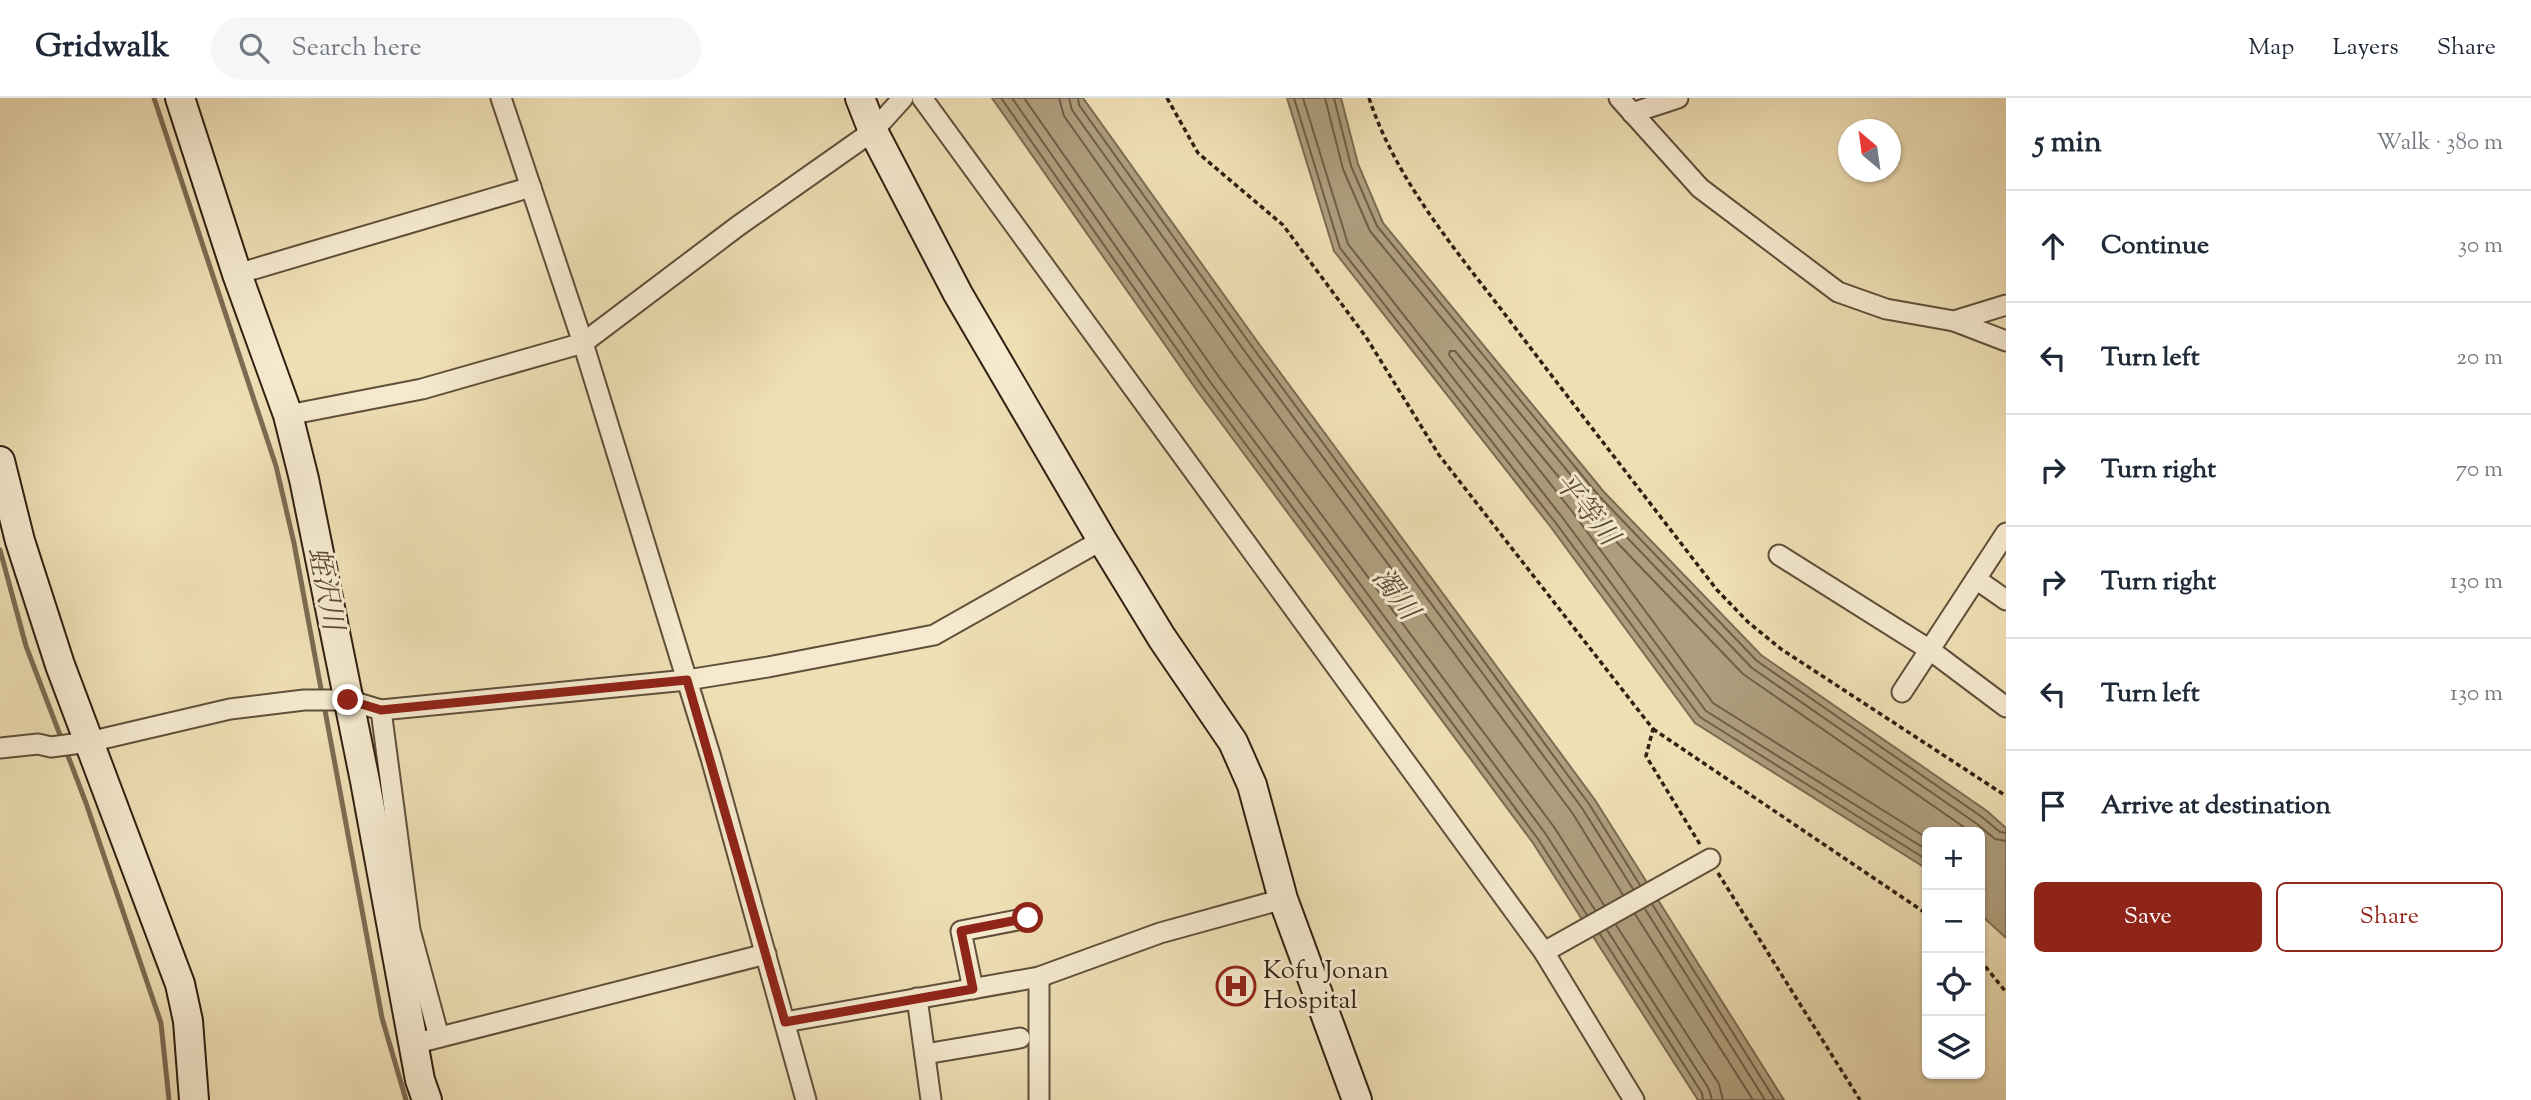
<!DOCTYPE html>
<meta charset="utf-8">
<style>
:root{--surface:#fff;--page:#f6f6f7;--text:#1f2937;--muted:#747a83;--line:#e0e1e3;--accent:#8f2418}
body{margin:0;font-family:"Sorts Mill Goudy","Noto Serif JP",serif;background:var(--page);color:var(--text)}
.controls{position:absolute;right:21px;bottom:21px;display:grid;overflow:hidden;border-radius:10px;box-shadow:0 2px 5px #0004}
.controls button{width:63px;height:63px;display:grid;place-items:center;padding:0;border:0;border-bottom:2px solid var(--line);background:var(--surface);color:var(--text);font:35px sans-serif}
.compass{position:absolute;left:1838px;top:21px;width:63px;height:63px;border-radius:50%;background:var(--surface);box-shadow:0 2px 5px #0004;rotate:331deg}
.stop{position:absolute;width:21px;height:21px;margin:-16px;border:5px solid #8f2418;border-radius:50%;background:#fff}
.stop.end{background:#8f2418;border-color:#fff;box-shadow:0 2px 7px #0008}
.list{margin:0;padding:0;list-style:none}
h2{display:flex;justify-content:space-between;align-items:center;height:91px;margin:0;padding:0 28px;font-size:30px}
h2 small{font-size:23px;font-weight:400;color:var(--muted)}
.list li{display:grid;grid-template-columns:46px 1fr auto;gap:21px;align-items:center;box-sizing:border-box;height:112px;padding:0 28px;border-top:2px solid var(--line)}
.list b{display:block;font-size:26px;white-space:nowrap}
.list em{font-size:23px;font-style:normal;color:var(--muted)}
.actions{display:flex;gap:14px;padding:21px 28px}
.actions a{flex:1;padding:16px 0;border:2px solid var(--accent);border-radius:10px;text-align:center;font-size:24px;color:var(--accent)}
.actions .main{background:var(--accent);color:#fff}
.icon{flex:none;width:38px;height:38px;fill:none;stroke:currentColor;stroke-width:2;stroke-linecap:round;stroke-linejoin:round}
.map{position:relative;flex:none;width:2006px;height:1002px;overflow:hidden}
header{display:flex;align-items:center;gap:42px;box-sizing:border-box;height:98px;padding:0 35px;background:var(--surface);border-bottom:2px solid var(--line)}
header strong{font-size:33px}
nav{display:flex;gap:38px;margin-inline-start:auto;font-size:24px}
.search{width:490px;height:63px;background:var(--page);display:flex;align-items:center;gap:18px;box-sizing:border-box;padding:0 24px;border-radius:38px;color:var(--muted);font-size:26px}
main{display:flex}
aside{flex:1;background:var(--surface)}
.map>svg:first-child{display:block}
.water{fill:#ae9e7d;stroke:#7c6b52;stroke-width:2}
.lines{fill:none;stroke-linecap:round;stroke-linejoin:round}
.shore{stroke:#705e47;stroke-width:2}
.stream{stroke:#7c6b52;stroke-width:5}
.street-casing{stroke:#604f3a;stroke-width:23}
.secondary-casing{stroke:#311f11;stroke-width:32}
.path{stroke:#311f11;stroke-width:3.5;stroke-dasharray:5 3.5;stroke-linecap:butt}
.street{stroke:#f5eacf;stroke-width:19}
.secondary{stroke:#f5eacf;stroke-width:28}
.route{stroke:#8f2418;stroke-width:9}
.labels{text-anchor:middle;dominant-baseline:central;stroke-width:6;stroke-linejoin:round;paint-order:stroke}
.poi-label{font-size:26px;fill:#311f11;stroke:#f5eacf;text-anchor:start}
.water-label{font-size:28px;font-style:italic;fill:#5d4b37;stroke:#f5eacf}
</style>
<header>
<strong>Gridwalk</strong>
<div class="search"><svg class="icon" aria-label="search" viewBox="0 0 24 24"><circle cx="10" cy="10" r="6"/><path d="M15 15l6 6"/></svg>Search here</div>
<nav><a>Map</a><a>Layers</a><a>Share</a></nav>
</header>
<main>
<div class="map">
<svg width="2006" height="1002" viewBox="0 0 2006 1002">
<rect width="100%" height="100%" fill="#efdfb5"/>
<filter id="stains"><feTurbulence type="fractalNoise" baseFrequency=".00286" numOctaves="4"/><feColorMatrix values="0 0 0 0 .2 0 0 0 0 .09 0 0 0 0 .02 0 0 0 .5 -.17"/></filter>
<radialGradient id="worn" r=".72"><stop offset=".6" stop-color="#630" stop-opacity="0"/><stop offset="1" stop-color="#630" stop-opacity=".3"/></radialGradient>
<!-- water -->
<g class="water">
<path d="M992 0H1083L1259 246 1595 702 1784 1002H1698L1533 745 1198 294Z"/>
<path d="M1287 0H1341L1358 66 1383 125 1604 394 1761 557 1987 713 2006 730V840L1980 816V734H1927V771L1695 625 1550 428 1334 153Z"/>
</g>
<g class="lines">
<!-- shore -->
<g class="shore">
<path d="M1001 0 1204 290 1538 741 1587 817"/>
<path d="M1012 0 1211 285 1545 735 1595 812"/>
<path d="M1024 0 1219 279 1554 729 1604 807"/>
<path d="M1059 0 1064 18 1237 262 1573 716 1623 797"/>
<path d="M1069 0 1072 12 1246 255 1582 710 1633 791"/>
<path d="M1078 0 1079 7 1253 250 1589 706 1640 787"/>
<path d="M1294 0 1340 150 1555 424 1700 619 1927 762"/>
<path d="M1303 0 1348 146 1562 419 1706 613 1927 752"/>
<path d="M1325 0 1343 71 1370 133 1593 404 1752 570 1977 726 1995 741 2006 743"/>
<path d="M1334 0 1351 68 1377 128 1599 398 1757 563 1982 719 2000 734 2006 735"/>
<path d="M1927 740 1713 605 1571 412 1449 257 1450 253H1455L1585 411 1743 576 1971 734"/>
<path d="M1652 806 1775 1002"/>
<path d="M1645 811 1765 1002"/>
<path d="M1635 816 1753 1002"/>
<path d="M1616 827 1719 986 1723 1002"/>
<path d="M1607 832 1709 991 1712 1002"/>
<path d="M1600 836 1702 995 1703 1002"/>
</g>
<!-- stream -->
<g class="stream">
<path d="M154 0 276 368 294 445 382 920 406 1002"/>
<path d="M0 452 26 548 86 705 161 925 169 1002"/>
</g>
<defs>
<g id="street">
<path d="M501 0 583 245 711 660 806 1002"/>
<path d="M922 0 1544 854 1634 1002"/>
<path d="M1619 0 1700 90 1838 194 1886 211 1954 223 2006 243"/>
<path d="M1632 15 1678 0"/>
<path d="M237 176 531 89"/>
<path d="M1954 223 2006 207"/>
<path d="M288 317 422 291 583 245 738 128 873 33 903 0"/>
<path d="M1779 457 1930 552 2006 609"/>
<path d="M1976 481 2006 502"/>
<path d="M1902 594 2006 435"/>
<path d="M381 612 410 832 439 939"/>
<path d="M0 650 38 646 51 649 89 644 230 611 304 602H348L381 612 687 582 768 569 934 537 1102 442"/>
<path d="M1544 854 1710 761"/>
<path d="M1039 879V1002"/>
<path d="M973 891 961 833 1028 820"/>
<path d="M917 900 931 1002"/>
<path d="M785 924 1039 879 1160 835 1283 801"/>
<path d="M413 946 766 856"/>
<path d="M925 956 1020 940"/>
</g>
<g id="secondary">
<path d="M180 0 237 176 288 317 304 381 365 683 420 982 427 1002"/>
<path d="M860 0 873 33 958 196 1102 442 1162 540 1233 644 1252 687 1283 801 1357 1002"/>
<path d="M0 363 20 443 60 567 180 886 188 923 194 1002"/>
</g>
</defs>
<!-- street casing -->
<use href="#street" class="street-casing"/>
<!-- secondary casing -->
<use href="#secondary" class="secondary-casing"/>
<!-- path -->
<g class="path">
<path d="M1167 0 1198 55 1283 127 1366 239 1439 357 1653 631 1646 658 1701 748"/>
<path d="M1369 0C1396 82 1455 151 1507 219 1576 310 1647 401 1717 492L1748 524 1781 551 2006 698"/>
<path d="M1653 631 1927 816"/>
<path d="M1718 775 1860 1002"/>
<path d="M1980 862 2006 894"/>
</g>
<!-- street -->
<use href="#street" class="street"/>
<!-- secondary -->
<use href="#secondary" class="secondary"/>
</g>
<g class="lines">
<!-- route -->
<path class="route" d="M348 602 381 612 687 582 785 924 973 891 961 833 1028 820"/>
</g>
<!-- icons -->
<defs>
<symbol id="hospital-ring" viewBox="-11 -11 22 22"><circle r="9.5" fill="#f5eacf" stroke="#8f2418" stroke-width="1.5"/><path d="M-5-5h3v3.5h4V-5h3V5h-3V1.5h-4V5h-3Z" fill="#8f2418"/></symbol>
</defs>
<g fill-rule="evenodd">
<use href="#hospital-ring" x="1214" y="866" width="44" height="44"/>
</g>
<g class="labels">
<!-- poi labels -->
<g class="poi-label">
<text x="1263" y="873">Kofu Jonan<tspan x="1263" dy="30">Hospital</tspan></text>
</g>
<!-- water labels -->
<g class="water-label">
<text transform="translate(1585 412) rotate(51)">平等川</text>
<text transform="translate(324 491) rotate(79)">蛭沢川</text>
<text transform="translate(1394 497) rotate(53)">濁川</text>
</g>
</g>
<rect width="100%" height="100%" filter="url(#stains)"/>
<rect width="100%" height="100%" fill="url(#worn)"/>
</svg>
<div class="controls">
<button>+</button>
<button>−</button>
<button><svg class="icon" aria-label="locate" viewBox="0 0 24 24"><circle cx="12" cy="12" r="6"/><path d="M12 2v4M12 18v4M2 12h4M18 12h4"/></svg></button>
<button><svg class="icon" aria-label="layers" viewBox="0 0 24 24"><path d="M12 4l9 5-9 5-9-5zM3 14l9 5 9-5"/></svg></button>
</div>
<svg class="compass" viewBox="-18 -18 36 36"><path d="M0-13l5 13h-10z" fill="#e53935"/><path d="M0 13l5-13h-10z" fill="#747a83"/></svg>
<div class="stop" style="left:1028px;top:820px"></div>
<div class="stop end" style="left:348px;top:602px"></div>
</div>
<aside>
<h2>5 min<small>Walk · 380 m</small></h2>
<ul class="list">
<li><svg class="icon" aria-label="ahead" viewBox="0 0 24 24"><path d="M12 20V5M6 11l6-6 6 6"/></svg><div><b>Continue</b></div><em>30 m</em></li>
<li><svg class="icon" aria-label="left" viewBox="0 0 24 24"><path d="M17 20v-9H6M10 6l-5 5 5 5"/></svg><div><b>Turn left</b></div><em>20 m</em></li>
<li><svg class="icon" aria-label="right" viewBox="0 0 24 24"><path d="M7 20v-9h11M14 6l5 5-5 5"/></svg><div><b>Turn right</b></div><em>70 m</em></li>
<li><svg class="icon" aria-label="right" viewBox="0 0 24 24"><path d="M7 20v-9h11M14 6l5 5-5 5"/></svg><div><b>Turn right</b></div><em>130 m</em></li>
<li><svg class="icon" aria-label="left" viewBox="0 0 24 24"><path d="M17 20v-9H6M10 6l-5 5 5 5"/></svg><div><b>Turn left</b></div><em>130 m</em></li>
<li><svg class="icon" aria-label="arrive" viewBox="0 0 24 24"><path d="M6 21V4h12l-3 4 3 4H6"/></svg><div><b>Arrive at destination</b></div></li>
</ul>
<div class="actions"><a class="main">Save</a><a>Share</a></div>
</aside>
</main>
